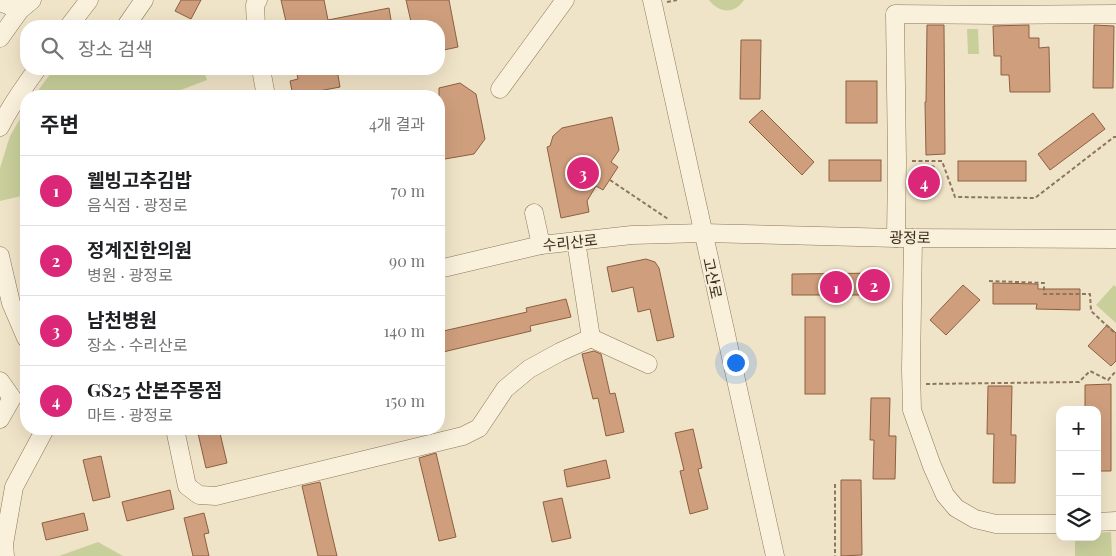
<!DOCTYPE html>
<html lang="ko">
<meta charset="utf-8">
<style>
:root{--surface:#fff;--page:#f6f6f6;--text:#202124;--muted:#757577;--line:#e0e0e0;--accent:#db2777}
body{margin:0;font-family:"Playfair Display","Noto Sans KR",serif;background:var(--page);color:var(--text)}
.controls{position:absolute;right:15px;bottom:15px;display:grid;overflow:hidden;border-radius:10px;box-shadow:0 5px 20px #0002}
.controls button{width:45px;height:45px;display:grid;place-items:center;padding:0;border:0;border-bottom:1px solid var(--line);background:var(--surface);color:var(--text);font:25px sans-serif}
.you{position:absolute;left:735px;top:362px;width:18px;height:18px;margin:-12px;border:4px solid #fff;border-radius:50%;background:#1a73e8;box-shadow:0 0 0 8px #1a73e833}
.badge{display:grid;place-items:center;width:32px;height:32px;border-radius:50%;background:var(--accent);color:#fff;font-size:16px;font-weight:700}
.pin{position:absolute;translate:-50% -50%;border:2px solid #fff;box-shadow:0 1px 5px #0006}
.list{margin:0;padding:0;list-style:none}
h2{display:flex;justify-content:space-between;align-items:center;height:65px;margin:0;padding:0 20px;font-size:21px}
h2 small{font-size:16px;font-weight:400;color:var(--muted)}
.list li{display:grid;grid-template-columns:32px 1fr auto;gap:15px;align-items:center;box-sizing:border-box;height:70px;padding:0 20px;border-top:1px solid var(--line)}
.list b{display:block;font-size:19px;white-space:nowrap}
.list p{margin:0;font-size:16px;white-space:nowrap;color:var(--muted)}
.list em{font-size:16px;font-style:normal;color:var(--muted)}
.icon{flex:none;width:28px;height:28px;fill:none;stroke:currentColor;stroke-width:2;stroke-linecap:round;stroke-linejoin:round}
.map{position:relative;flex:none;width:1116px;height:556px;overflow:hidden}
.search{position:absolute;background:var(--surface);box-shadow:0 5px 20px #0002;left:20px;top:20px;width:425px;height:55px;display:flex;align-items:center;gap:12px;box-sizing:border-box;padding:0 18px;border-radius:20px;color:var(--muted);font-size:19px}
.panel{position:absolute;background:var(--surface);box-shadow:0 5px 20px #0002;left:20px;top:90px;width:425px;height:345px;border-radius:20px}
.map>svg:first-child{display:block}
.green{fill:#c9cf9b}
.building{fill:#cf9f7d;stroke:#8d5f41}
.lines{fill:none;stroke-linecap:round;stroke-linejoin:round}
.minor-casing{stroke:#8d765c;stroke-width:19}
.path{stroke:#8d765c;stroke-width:2;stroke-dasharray:4 2.5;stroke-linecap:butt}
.minor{stroke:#faf1dc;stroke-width:18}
.labels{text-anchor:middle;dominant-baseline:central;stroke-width:4;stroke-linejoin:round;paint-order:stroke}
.street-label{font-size:15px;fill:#3d2e20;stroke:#f7eed8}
</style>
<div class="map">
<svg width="1116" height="556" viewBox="0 0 1116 556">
<rect width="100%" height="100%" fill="#f0e4c8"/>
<!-- green -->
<g class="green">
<path d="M709 0H744C734 15 719 13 709 0Z"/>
<path d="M967 29H978L979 54H968Z"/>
<path d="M54 69H203L207 80 173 93 170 96H34Z"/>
<path d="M26 109V195L0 201V168L10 136Z"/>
<path d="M1114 285 1116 287V323L1096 305Z"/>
<path d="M1111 532 1112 556H1075V537H1097V533Z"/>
<path d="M98 542 123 556H59Z"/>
</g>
<!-- building -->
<g class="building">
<path d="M181 0H201L191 19 175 11Z"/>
<path d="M281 0H324L328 20 389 8 392 26H287Z"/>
<path d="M406 0H449L458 47 439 51V26H412Z"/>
<path d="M927 25H944L945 154 926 155 925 102H926Z"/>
<path d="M1029 25V38H1039V48L1049 47 1050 92H1010L1009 75H1001V56H994L993 26Z"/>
<path d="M1094 25 1114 26 1113 88H1093Z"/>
<path d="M741 40H761L760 99H740Z"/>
<path d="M296 69H337L340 87 293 96 290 81 298 79Z"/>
<rect x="846" y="81" width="31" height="42"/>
<path d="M460 83 476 94 485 139 474 154 439 160V88Z"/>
<path d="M762 110 814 162 802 175 749 122Z"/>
<path d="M1093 113 1105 129 1050 170 1038 154Z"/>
<path d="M612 117 619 150 611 162 618 167 603 190 596 186 587 201 589 212 561 218 547 147 550 146 553 136 562 128Z"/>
<rect x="829" y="160" width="52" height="21"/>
<rect x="958" y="161" width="68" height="20"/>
<path d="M917 166H934L935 188H917Z"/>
<path d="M646 259 655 262 659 268 674 337 657 341 650 309 638 312 633 287 612 292 607 267Z"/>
<path d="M885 273V295H792V274Z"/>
<path d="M993 283 1038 284V289H1080V310L1036 309 1037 304H993Z"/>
<path d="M963 285 980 300 946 335 930 320Z"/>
<path d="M566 299 571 317 530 326 531 331 439 353V332L527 312 526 308Z"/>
<rect x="805" y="317" width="20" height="77"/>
<path d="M1107 325 1116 333V361L1111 366 1088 346Z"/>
<path d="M594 351 601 354 610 394 615 393 624 432 606 436 598 398 593 399 582 354Z"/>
<path d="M1111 384V471H1097V410H1085V385Z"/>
<path d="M988 386H1012L1011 435H1016L1015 483H993L994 434H987Z"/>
<path d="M871 398H890L889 436H896L895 479H873L874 440H870Z"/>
<path d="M197 429H219L227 463 206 468Z"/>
<path d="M693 429 702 468 698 469 708 509 690 514 680 471 684 470 675 433Z"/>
<path d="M436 453 456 537 439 541 419 458Z"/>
<path d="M101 456 110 497 93 501 83 460Z"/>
<path d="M606 460 610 478 567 487 564 470Z"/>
<path d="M841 480H861L862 555 841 556Z"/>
<path d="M320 482 329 522 337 556H318L302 486Z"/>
<path d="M170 490 174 509 127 521 122 502Z"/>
<path d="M562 498 571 538 552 542 543 502Z"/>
<path d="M84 513 88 530 46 540 42 523Z"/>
<path d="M204 513 209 533 204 534 209 556H193L184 518Z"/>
</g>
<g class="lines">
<defs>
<g id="minor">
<path d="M652 0 775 556"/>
<path d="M0 2 20 10"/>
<path d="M69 26 89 0"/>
<path d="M126 26 144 0"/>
<path d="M256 26 255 5 258 0"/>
<path d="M0 38 20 10 32 0"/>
<path d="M261 69 266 96"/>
<path d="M500 89 565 0"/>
<path d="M0 127C10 106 24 87 37 69"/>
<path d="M534 213 541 245"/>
<path d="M896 238 897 161 895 14 997 15 1116 14"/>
<path d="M913 238 911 370 912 410 932 466 945 495 956 508 975 519 996 524H1060"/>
<path d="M0 256 11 303 26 338"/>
<path d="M439 269 541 245 632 235 703 233 896 238 1116 239"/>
<path d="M591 338 648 364"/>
<path d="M0 381 12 398 0 419"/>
<path d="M175 429 187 486 199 495 216 496 463 436 479 428 505 389 529 369 560 352 591 338 576 241"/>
<path d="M1097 522 1116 521"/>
<path d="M5 556 4 544 14 487 45 429"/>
</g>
</defs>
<!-- minor casing -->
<use href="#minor" class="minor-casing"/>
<!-- path -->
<g class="path">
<path d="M667 2 677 0"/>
<path d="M912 161H942L955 197 1035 198 1114 137H1116"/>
<path d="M610 180 668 219"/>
<path d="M989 281 1044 283V294H1090L1091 311 1116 334"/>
<path d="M926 384 1079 382 1090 371 1108 380 1116 371"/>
<path d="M835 484V556"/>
</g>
<!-- minor -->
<use href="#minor" class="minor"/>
</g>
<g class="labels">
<!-- street labels -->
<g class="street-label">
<text transform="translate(910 237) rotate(1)">광정로</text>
<text transform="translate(570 242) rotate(-6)">수리산로</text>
<text transform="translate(713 278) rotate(78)">고산로</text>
</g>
</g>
</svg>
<div class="controls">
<button>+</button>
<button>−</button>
<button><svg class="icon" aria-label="layers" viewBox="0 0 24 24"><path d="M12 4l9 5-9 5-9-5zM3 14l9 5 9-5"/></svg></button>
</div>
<div class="you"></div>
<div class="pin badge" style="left:836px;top:287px">1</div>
<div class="pin badge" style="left:874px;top:285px">2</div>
<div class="pin badge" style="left:583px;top:173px">3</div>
<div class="pin badge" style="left:924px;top:182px">4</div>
<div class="search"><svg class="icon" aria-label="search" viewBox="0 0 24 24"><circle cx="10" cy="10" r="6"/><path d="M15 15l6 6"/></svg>장소 검색</div>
<section class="panel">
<h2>주변<small>4개 결과</small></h2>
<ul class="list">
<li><span class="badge">1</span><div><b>웰빙고추김밥</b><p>음식점 · 광정로</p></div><em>70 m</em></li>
<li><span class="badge">2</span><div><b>정계진한의원</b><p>병원 · 광정로</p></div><em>90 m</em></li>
<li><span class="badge">3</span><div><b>남천병원</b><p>장소 · 수리산로</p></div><em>140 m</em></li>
<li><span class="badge">4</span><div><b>GS25 산본주몽점</b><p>마트 · 광정로</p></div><em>150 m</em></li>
</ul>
</section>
</div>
